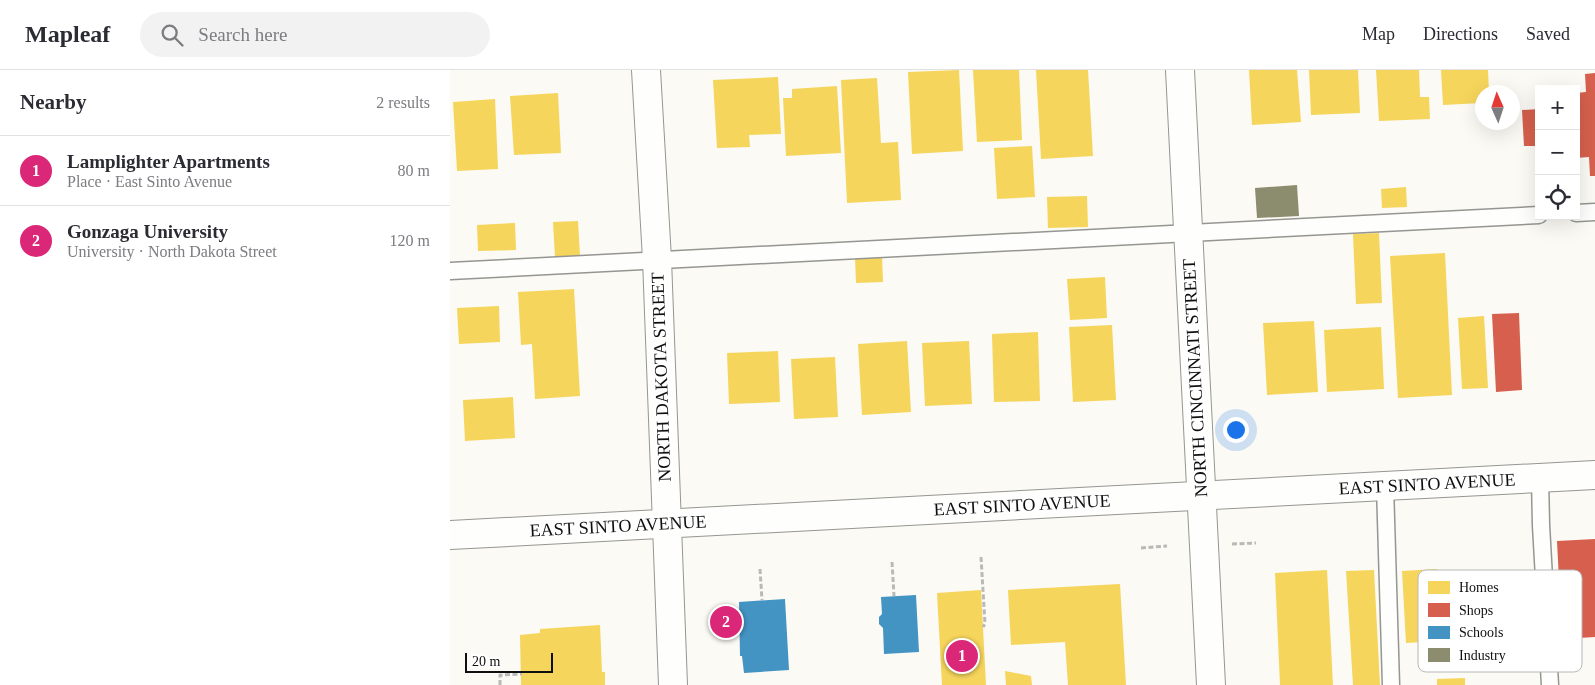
<!DOCTYPE html>
<meta charset="utf-8">
<style>
:root{--surface:#fff;--page:#f2f2f3;--text:#2b2b33;--muted:#7c7c81;--line:#e1e1e2;--accent:#db2777}
body{margin:0;font-family:"Times New Roman",serif;background:var(--page);color:var(--text)}
.controls{position:absolute;right:15px;top:15px;display:grid;overflow:hidden;border-radius:0px;box-shadow:0 5px 20px #0002}
.controls button{width:45px;height:45px;display:grid;place-items:center;padding:0;border:0;border-bottom:1px solid var(--line);background:var(--surface);color:var(--text);font:25px sans-serif}
.compass{position:absolute;left:1025px;top:15px;width:45px;height:45px;border-radius:50%;background:var(--surface);box-shadow:0 5px 20px #0002;rotate:357deg}
.scale{position:absolute;left:15px;bottom:12px;width:88px;box-sizing:border-box;padding-left:5px;border:2px solid #0f0f0f;border-top:0;font-size:14px;line-height:18px;white-space:nowrap;color:#0f0f0f;-webkit-text-stroke:4px #fff;paint-order:stroke}
.you{position:absolute;left:785px;top:359px;width:18px;height:18px;margin:-12px;border:4px solid #fff;border-radius:50%;background:#1a73e8;box-shadow:0 0 0 8px #1a73e833}
.badge{display:grid;place-items:center;width:32px;height:32px;border-radius:50%;background:var(--accent);color:#fff;font-size:16px;font-weight:700}
.pin{position:absolute;translate:-50% -50%;border:2px solid #fff;box-shadow:0 1px 5px #0006}
.list{margin:0;padding:0;list-style:none}
h2{display:flex;justify-content:space-between;align-items:center;height:65px;margin:0;padding:0 20px;font-size:21px}
h2 small{font-size:16px;font-weight:400;color:var(--muted)}
.list li{display:grid;grid-template-columns:32px 1fr auto;gap:15px;align-items:center;box-sizing:border-box;height:70px;padding:0 20px;border-top:1px solid var(--line)}
.list b{display:block;font-size:19px;white-space:nowrap}
.list p{margin:0;font-size:16px;white-space:nowrap;color:var(--muted)}
.list em{font-size:16px;font-style:normal;color:var(--muted)}
.icon{flex:none;width:28px;height:28px;fill:none;stroke:currentColor;stroke-width:2;stroke-linecap:round;stroke-linejoin:round}
.map{position:relative;flex:none;width:1145px;height:615px;overflow:hidden}
header{display:flex;align-items:center;gap:30px;box-sizing:border-box;height:70px;padding:0 25px;background:var(--surface);border-bottom:1px solid var(--line)}
header strong{font-size:24px}
nav{display:flex;gap:28px;margin-inline-start:auto;font-size:18px}
.search{width:350px;height:45px;background:var(--page);display:flex;align-items:center;gap:12px;box-sizing:border-box;padding:0 18px;border-radius:28px;color:var(--muted);font-size:19px}
main{display:flex}
aside{flex:1;background:var(--surface)}
.map>svg:first-child{display:block}
.homes{fill:#f6d55c}
.shops{fill:#d6604d}
.schools{fill:#4393c3}
.industry{fill:#8c8c6e}
.lines{fill:none;stroke-linecap:round;stroke-linejoin:round}
.lane-casing{stroke:#959592;stroke-width:19}
.street-casing{stroke:#959592;stroke-width:30}
.path{stroke:#b9b9b8;stroke-width:3;stroke-dasharray:5 2.5;stroke-linecap:butt}
.lane{stroke:#fefefd;stroke-width:16}
.street{stroke:#fefefd;stroke-width:28}
.labels{text-anchor:middle;dominant-baseline:central;stroke-width:5;stroke-linejoin:round;paint-order:stroke}
.street-label{font-size:18px;fill:#0f0f0f;stroke:#fff}
.key{fill:#fff;stroke:#b7b7b7;stroke-width:1}
.key-label{font-size:14px;fill:#0f0f0f}
</style>
<header>
<strong>Mapleaf</strong>
<div class="search"><svg class="icon" aria-label="search" viewBox="0 0 24 24"><circle cx="10" cy="10" r="6"/><path d="M15 15l6 6"/></svg>Search here</div>
<nav><a>Map</a><a>Directions</a><a>Saved</a></nav>
</header>
<main>
<aside>
<h2>Nearby<small>2 results</small></h2>
<ul class="list">
<li><span class="badge">1</span><div><b>Lamplighter Apartments</b><p>Place · East Sinto Avenue</p></div><em>80 m</em></li>
<li><span class="badge">2</span><div><b>Gonzaga University</b><p>University · North Dakota Street</p></div><em>120 m</em></li>
</ul>
</aside>
<div class="map">
<svg width="1145" height="615" viewBox="0 0 1145 615">
<rect width="100%" height="100%" fill="#fbfaf4"/>
<!-- homes -->
<g class="homes">
<path d="M509 0 513 81 462 84 458 2Z"/>
<path d="M523 0H569L572 70 527 72Z"/>
<path d="M586 0H638L643 86 591 89Z"/>
<path d="M799 0H847L851 52 802 55Z"/>
<path d="M859 0H908L910 43 861 45Z"/>
<path d="M926 0H969L970 27H979L980 49 929 51Z"/>
<path d="M991 0H1038L1039 22H1032V33L993 35Z"/>
<path d="M328 7 331 64 299 65 300 77 267 78 263 10Z"/>
<path d="M427 8 431 73 448 72 451 130 397 133 391 10Z"/>
<path d="M387 16 391 83 336 86 333 28H342V19Z"/>
<path d="M108 23 111 83 64 85 60 26Z"/>
<path d="M45 29 48 99 7 101 3 32Z"/>
<path d="M582 76 585 127 547 129 544 78Z"/>
<path d="M956 117 957 137 932 138 931 119Z"/>
<path d="M637 126 638 157 598 158 597 127Z"/>
<path d="M128 151 130 186 105 187 103 152Z"/>
<path d="M65 153 66 180 28 181 27 155Z"/>
<path d="M929 163 932 233 906 234 903 164Z"/>
<path d="M995 183 1002 325 948 328 940 186Z"/>
<path d="M432 186 433 212 406 213 405 187Z"/>
<path d="M655 207 657 248 620 250 617 209Z"/>
<path d="M124 219 130 326 85 329 82 274 71 275 68 222Z"/>
<path d="M49 236 50 272 9 274 7 238Z"/>
<path d="M1034 246 1038 318 1012 319 1008 248Z"/>
<path d="M864 251 868 322 817 325 813 253Z"/>
<path d="M662 255 666 330 623 332 619 257Z"/>
<path d="M931 257 934 319 877 322 874 260Z"/>
<path d="M588 262 590 331 544 332 542 264Z"/>
<path d="M457 271 461 342 412 345 408 274Z"/>
<path d="M519 271 522 334 475 336 472 273Z"/>
<path d="M328 281 330 332 279 334 277 283Z"/>
<path d="M385 287 388 347 344 349 341 289Z"/>
<path d="M63 327 65 368 15 371 13 330Z"/>
<path d="M987 499 991 571 956 573 952 501Z"/>
<path d="M877 500 883 615H830L825 503Z"/>
<path d="M924 500 930 615H903L896 501Z"/>
<path d="M670 514 676 615H618L615 572 561 575 558 520Z"/>
<path d="M531 520 536 615H492L487 523Z"/>
<path d="M150 555 152 602H155V615H71L70 565 90 563V559Z"/>
<path d="M555 601 581 606 582 615H556Z"/>
<path d="M1015 608V615H987V609Z"/>
</g>
<!-- shops -->
<g class="shops">
<path d="M1145 3V106H1140L1139 87 1126 88V23L1136 22 1135 4Z"/>
<path d="M1089 39V76H1074L1072 40Z"/>
<path d="M1069 243 1072 320 1046 322 1042 244Z"/>
<path d="M1145 469V567L1112 569 1107 471Z"/>
</g>
<!-- schools -->
<g class="schools">
<path d="M466 525 469 582 434 584 433 558 429 554V547L432 544 431 527Z"/>
<path d="M335 529 339 600 294 603 292 586H290L289 532Z"/>
</g>
<!-- industry -->
<path class="industry" d="M847 115 849 146 807 148 805 118Z"/>
<g class="lines">
<defs>
<g id="lane">
<path d="M1126 143 1145 142"/>
<path d="M0 201 1089 145"/>
<path d="M1090 408 1091 455 1100 615"/>
<path d="M935 416 941 615"/>
</g>
<g id="street">
<path d="M196 0 207 189 223 615"/>
<path d="M730 0 761 615"/>
<path d="M0 465 1145 405"/>
</g>
</defs>
<!-- lane casing -->
<use href="#lane" class="lane-casing"/>
<!-- street casing -->
<use href="#street" class="street-casing"/>
<!-- path -->
<g class="path">
<path d="M782 474 806 473"/>
<path d="M691 478 717 476"/>
<path d="M531 487 535 554 533 557"/>
<path d="M442 492 444 526"/>
<path d="M310 499 312 530"/>
<path d="M50 615V605L72 604"/>
</g>
<!-- lane -->
<use href="#lane" class="lane"/>
<!-- street -->
<use href="#street" class="street"/>
</g>
<g class="labels">
<!-- street labels -->
<g class="street-label">
<text transform="translate(211 307) rotate(-92)">NORTH DAKOTA STREET</text>
<text transform="translate(745 308) rotate(-93)">NORTH CINCINNATI STREET</text>
<text transform="translate(977 414) rotate(-3)">EAST SINTO AVENUE</text>
<text transform="translate(572 435) rotate(-3)">EAST SINTO AVENUE</text>
<text transform="translate(168 456) rotate(-3)">EAST SINTO AVENUE</text>
</g>
</g>
<!-- legend -->
<rect x="968" y="500" width="164" height="102" rx="8" class="key"/>
<rect x="978" y="511" width="22" height="13" fill="#f6d55c"/>
<rect x="978" y="533" width="22" height="14" fill="#d6604d"/>
<rect x="978" y="556" width="22" height="13" fill="#4393c3"/>
<rect x="978" y="578" width="22" height="14" fill="#8c8c6e"/>
<g class="key-label">
<text x="1009" y="522">Homes</text>
<text x="1009" y="545">Shops</text>
<text x="1009" y="567">Schools</text>
<text x="1009" y="590">Industry</text>
</g>
</svg>
<div class="controls">
<button>+</button>
<button>−</button>
<button><svg class="icon" aria-label="locate" viewBox="0 0 24 24"><circle cx="12" cy="12" r="6"/><path d="M12 2v4M12 18v4M2 12h4M18 12h4"/></svg></button>
</div>
<svg class="compass" viewBox="-18 -18 36 36"><path d="M0-13l5 13h-10z" fill="#e53935"/><path d="M0 13l5-13h-10z" fill="#7c7c81"/></svg>
<div class="scale">20 m</div>
<div class="you"></div>
<div class="pin badge" style="left:512px;top:586px">1</div>
<div class="pin badge" style="left:276px;top:552px">2</div>
</div>
</main>
